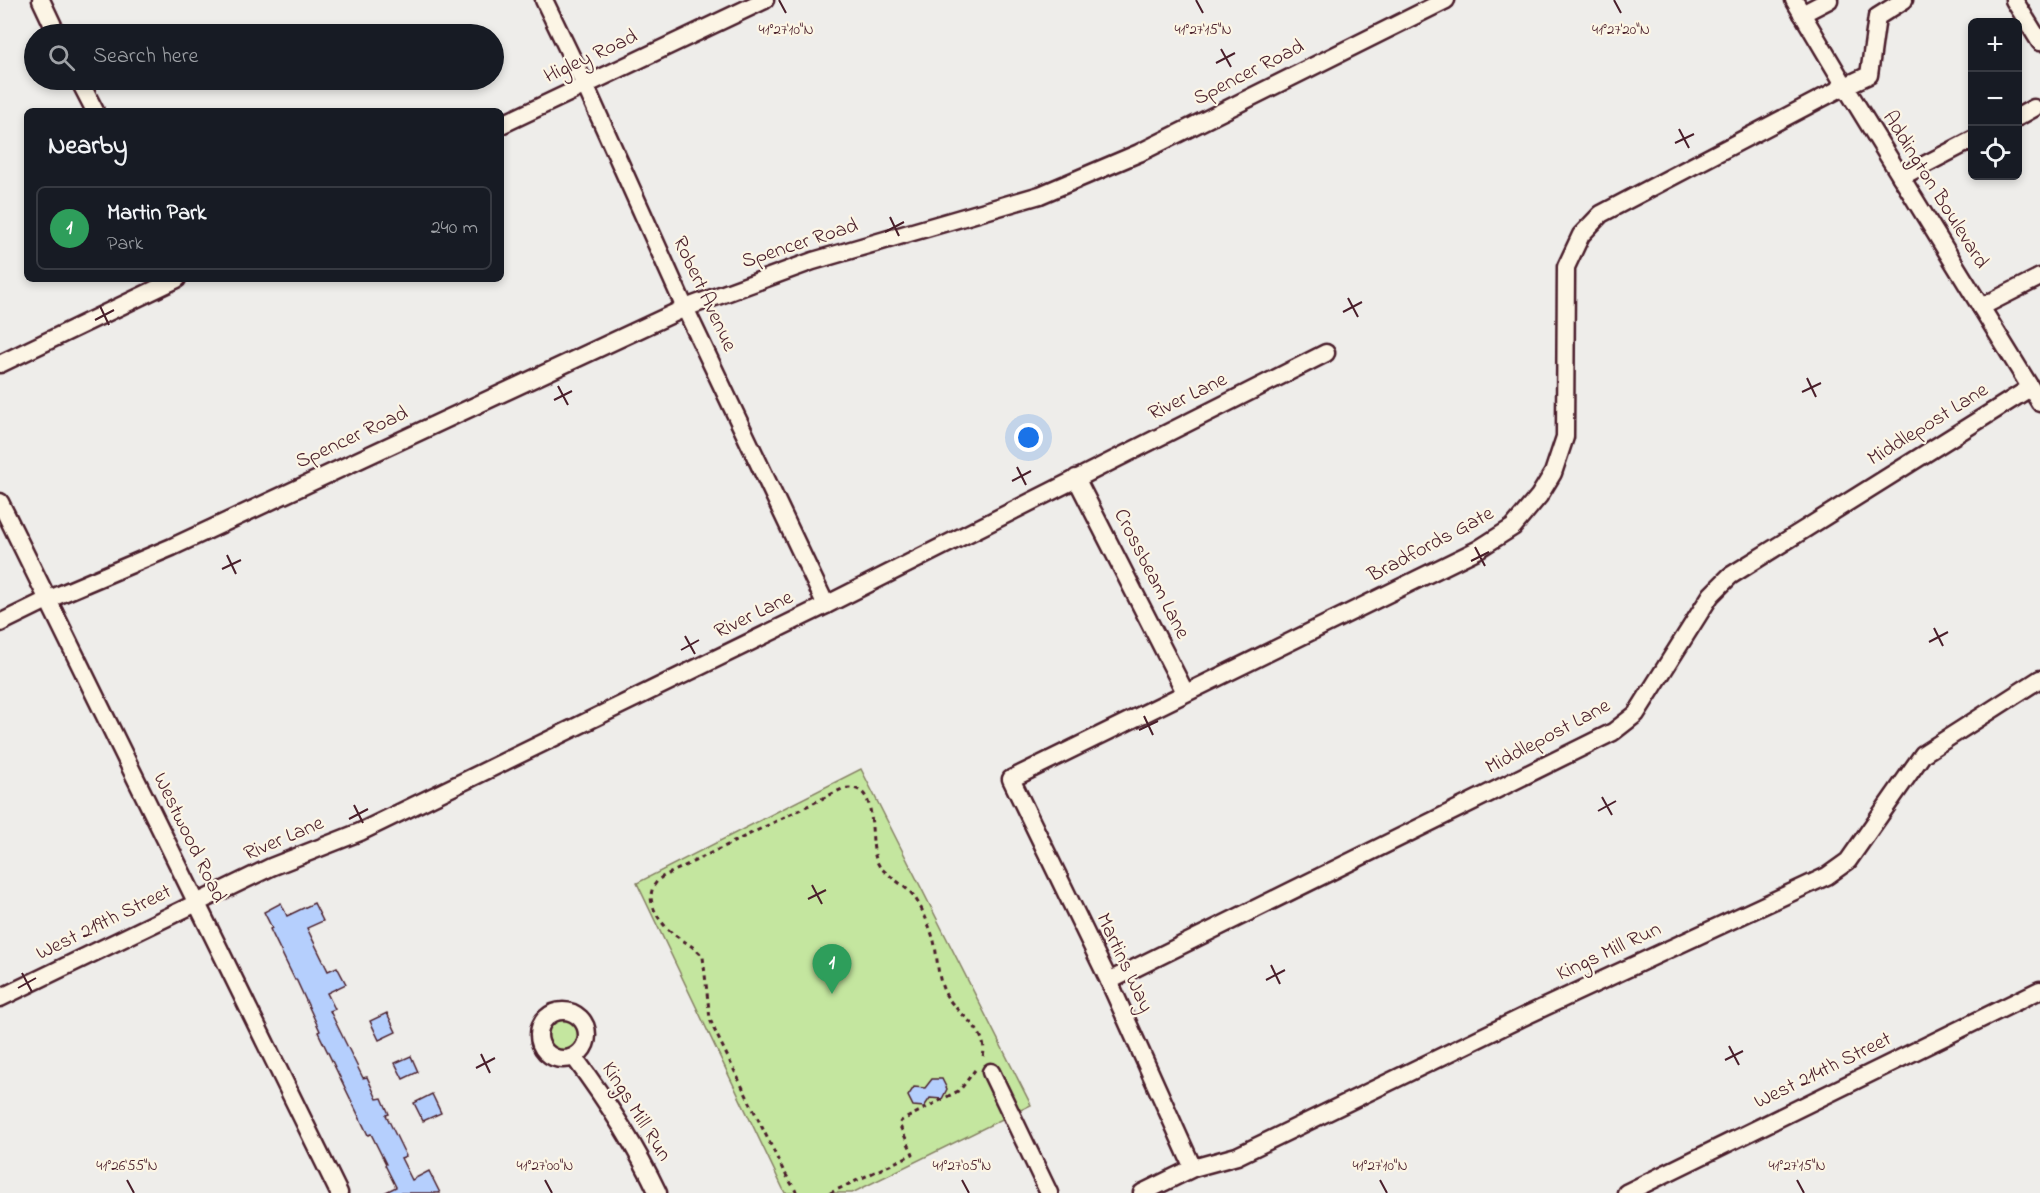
<!DOCTYPE html>
<meta charset="utf-8">
<style>
:root{--surface:#171b24;--page:#20242c;--text:#f1f3f6;--muted:#9ea1a6;--line:#363941;--accent:#1f6fb2}
body{margin:0;font-family:"Indie Flower",sans-serif;background:var(--page);color:var(--text)}
.controls{position:absolute;right:18px;top:18px;display:grid;overflow:hidden;border-radius:9px;box-shadow:0 3px 9px #0003}
.controls button{width:54px;height:54px;display:grid;place-items:center;padding:0;border:0;border-bottom:2px solid var(--line);background:var(--surface);color:var(--text);font:30px sans-serif}
.you{position:absolute;left:1029px;top:438px;width:21px;height:21px;margin:-15px;border:4px solid #fff;border-radius:50%;background:#1a73e8;box-shadow:0 0 0 9px #1a73e833}
.badge{display:grid;place-items:center;width:39px;height:39px;border-radius:50%;background:var(--accent);color:#fff;font-size:20px;font-weight:700}
.pin{position:absolute;translate:-50% -50px;filter:drop-shadow(0 2px 3px #0008)}
.pin::after{content:'';position:absolute;top:32px;width:21px;height:18px;background:inherit;clip-path:polygon(0 0,100% 0,50% 100%)}
.list{margin:0;padding:0;list-style:none}
h2{display:flex;justify-content:space-between;align-items:center;height:78px;margin:0;padding:0 24px;font-size:26px}
h2 small{font-size:20px;font-weight:400;color:var(--muted)}
.list li{display:grid;grid-template-columns:39px 1fr auto;gap:18px;align-items:center;box-sizing:border-box;height:84px;margin:0 12px 12px;padding:0 12px;border:2px solid var(--line);border-radius:9px}
.list b{display:block;font-size:22px;white-space:nowrap}
.list p{margin:0;font-size:20px;white-space:nowrap;color:var(--muted)}
.list em{font-size:20px;font-style:normal;color:var(--muted)}
.icon{flex:none;width:33px;height:33px;fill:none;stroke:currentColor;stroke-width:2;stroke-linecap:round;stroke-linejoin:round}
.map{position:relative;flex:none;width:2040px;height:1193px;overflow:hidden}
.search{position:absolute;background:var(--surface);box-shadow:0 3px 9px #0003;left:24px;top:24px;width:480px;height:66px;display:flex;align-items:center;gap:15px;box-sizing:border-box;padding:0 21px;border-radius:33px;color:var(--muted);font-size:22px}
.panel{position:absolute;background:var(--surface);box-shadow:0 3px 9px #0003;left:24px;top:108px;width:480px;height:174px;border-radius:9px}
.map>svg:first-child{display:block}
.green{fill:#c4e69f;stroke:#878265;stroke-width:1.5}
.building{fill:#b5cffd;stroke:#4a1f2b;stroke-width:1.5}
.lines{fill:none;stroke-linecap:round;stroke-linejoin:round}
.minor-casing{stroke:#4a1f2b;stroke-width:21}
.path{stroke:#4a1f2b;stroke-width:3;stroke-dasharray:4.5 4.5;stroke-linecap:butt}
.minor{stroke:#fcf5e5;stroke-width:16}
.ticks{fill:none;stroke:#4a1f2b;stroke-width:2}
.labels{text-anchor:middle;dominant-baseline:central;stroke-width:4.5;stroke-linejoin:round;paint-order:stroke}
.street-label{font-size:21px;fill:#4a1f2b;stroke:#fcf5e5}
.ticks-label{font-size:15px;text-anchor:middle;fill:#4a1f2b;stroke:#fcf5e5;stroke-width:4.5;stroke-linejoin:round;paint-order:stroke}
</style>
<div class="map">
<svg width="2040" height="1193" viewBox="0 0 2040 1193">
<rect width="100%" height="100%" fill="#eeedea"/>
<filter id="ink" filterUnits="userSpaceOnUse"><feTurbulence type="fractalNoise" baseFrequency=".0167" numOctaves="2"/><feDisplacementMap in="SourceGraphic" scale="12" xChannelSelector="R" yChannelSelector="G"/><feConvolveMatrix kernelMatrix="1 2 1 2 8 2 1 2 1" color-interpolation-filters="sRGB"/></filter>
<g filter="url(#ink)">
<!-- green -->
<g class="green">
<path d="M861 769 1031 1105 852 1193H785L637 883Z"/>
<circle cx="563" cy="1035" r="15"/>
</g>
<!-- building -->
<g class="building">
<path d="M281 903 287 916 314 903 323 921 307 928 328 971 337 967 346 984 327 993 335 1009 330 1011 363 1078 367 1077 377 1099 382 1098 389 1114 386 1115 406 1156 401 1158 412 1180 429 1171 440 1193H384L396 1187 385 1165 386 1164 371 1134 368 1135 318 1032 320 1031 296 979 295 980 270 929 272 928 264 912Z"/>
<path d="M387 1013 396 1032 379 1040 370 1021Z"/>
<path d="M411 1056 418 1072 403 1079 395 1063Z"/>
<path d="M932 1079H942L947 1089 942 1099 930 1098 924 1107 913 1106 908 1096 914 1087 925 1088Z"/>
<path d="M432 1094 441 1113 423 1121 414 1103Z"/>
</g>
<g class="lines">
<defs>
<g id="minor">
<path d="M41 0 57 34"/>
<path d="M544 0 585 85 685 308 826 605"/>
<path d="M1794 0 1845 86 2040 403"/>
<path d="M2014 0 2040 42"/>
<path d="M1802 14 1829 0"/>
<path d="M79 80 95 111"/>
<path d="M2018 117 2034 108"/>
<path d="M501 125 765 0"/>
<path d="M1901 177 1972 140"/>
<path d="M1981 307 2040 277"/>
<path d="M0 364 177 279"/>
<path d="M1076 478 1185 692"/>
<path d="M0 502 339 1193"/>
<path d="M0 623 47 600 172 547 685 308 813 261 1040 195 1139 153 1446 0"/>
<path d="M1109 981 1613 732 1636 714 1711 595 1730 576 2030 388"/>
<path d="M0 998 271 867 360 832 826 605 1326 353"/>
<circle cx="563" cy="1035" r="24"/>
<path d="M574 1057C606 1100 635 1144 658 1193"/>
<path d="M991 1072 1049 1193"/>
<path d="M1193 1168 1109 981 1011 779 1477 550 1513 527 1539 496 1553 473 1565 437 1566 267 1581 235 1601 214 1845 86 1869 75 1877 17 1904 0"/>
<path d="M1142 1193 1193 1168 1237 1156 1525 1016 1827 876 1848 861 1923 754 2040 679"/>
<path d="M1626 1193 2040 990"/>
</g>
</defs>
<!-- minor casing -->
<use href="#minor" class="minor-casing"/>
<!-- path -->
<g class="path">
<path d="M797 1193 783 1170 714 1029 710 1019 703 957C693 944 676 939 665 926 652 911 643 891 662 877L842 789C886 779 863 849 881 868 891 878 904 885 913 895 922 907 930 927 934 941 938 959 937 979 946 995 959 1017 992 1031 982 1060"/>
<path d="M830 1193 913 1154 899 1124 901 1121 960 1090 975 1070"/>
</g>
<!-- minor -->
<use href="#minor" class="minor"/>
</g>
</g>
<!-- ticks -->
<path class="ticks" d="M779 0 786 13M1196 0 1203 13M1614 0 1621 13M1221 49 1231 67M1216 63 1235 53M1679 129 1689 148M1675 143 1694 134M890 217 899 236M885 232 904 222M1348 298 1358 317M100 306 109 325M1343 312 1362 302M95 320 114 310M1807 378 1816 397M558 386 568 405M1802 392 1821 383M554 400 572 391M1017 467 1026 485M1012 481 1031 471M1475 547 1485 566M227 555 236 574M1471 561 1489 552M222 569 241 560M1934 628 1943 646M685 636 695 654M1929 642 1948 632M681 650 699 640M1144 716 1153 735M1139 730 1158 721M1602 797 1612 815M354 805 363 823M1598 811 1616 801M349 819 368 809M812 885 822 904M808 899 826 890M1271 965 1280 984M22 973 32 992M1266 980 1285 970M18 988 36 978M1729 1046 1739 1065M481 1054 490 1073M1725 1060 1743 1051M476 1068 495 1058M127 1180 134 1193M545 1180 552 1193M962 1180 969 1193M1380 1180 1387 1193M1797 1180 1804 1193"/>
<g class="labels">
<!-- street labels -->
<g class="street-label">
<text transform="translate(591 57) rotate(-25)">Higley Road</text>
<text transform="translate(1249 73) rotate(-27)">Spencer Road</text>
<text transform="translate(1935 190) rotate(58)">Addington Boulevard</text>
<text transform="translate(800 244) rotate(-18)">Spencer Road</text>
<text transform="translate(704 294) rotate(65)">Robert Avenue</text>
<text transform="translate(1188 397) rotate(-26)">River Lane</text>
<text transform="translate(1928 425) rotate(-32)">Middlepost Lane</text>
<text transform="translate(352 438) rotate(-25)">Spencer Road</text>
<text transform="translate(1431 545) rotate(-28)">Bradfords Gate</text>
<text transform="translate(1151 574) rotate(63)">Crossbeam Lane</text>
<text transform="translate(754 615) rotate(-26)">River Lane</text>
<text transform="translate(1548 737) rotate(-28)">Middlepost Lane</text>
<text transform="translate(189 838) rotate(64)">Westwood Road</text>
<text transform="translate(284 839) rotate(-23)">River Lane</text>
<text transform="translate(104 923) rotate(-26)">West 219th Street</text>
<text transform="translate(1609 952) rotate(-25)">Kings Mill Run</text>
<text transform="translate(1124 963) rotate(65)">Martins Way</text>
<text transform="translate(1823 1071) rotate(-26)">West 214th Street</text>
<text transform="translate(636 1112) rotate(58)">Kings Mill Run</text>
</g>
</g>
<g class="ticks-label">
<text x="786" y="34">41°27'10"N</text>
<text x="1203" y="34">41°27'15"N</text>
<text x="1621" y="34">41°27'20"N</text>
<text x="127" y="1170">41°26'55"N</text>
<text x="545" y="1170">41°27'00"N</text>
<text x="962" y="1170">41°27'05"N</text>
<text x="1380" y="1170">41°27'10"N</text>
<text x="1797" y="1170">41°27'15"N</text>
</g>
</svg>
<div class="controls">
<button>+</button>
<button>−</button>
<button><svg class="icon" aria-label="locate" viewBox="0 0 24 24"><circle cx="12" cy="12" r="6"/><path d="M12 2v4M12 18v4M2 12h4M18 12h4"/></svg></button>
</div>
<div class="you"></div>
<div class="pin badge" style="left:832px;top:994px;background:#2e9e5b">1</div>
<div class="search"><svg class="icon" aria-label="search" viewBox="0 0 24 24"><circle cx="10" cy="10" r="6"/><path d="M15 15l6 6"/></svg>Search here</div>
<section class="panel">
<h2>Nearby<small></small></h2>
<ul class="list">
<li><span class="badge" style="background:#2e9e5b">1</span><div><b>Martin Park</b><p>Park</p></div><em>240 m</em></li>
</ul>
</section>
</div>
